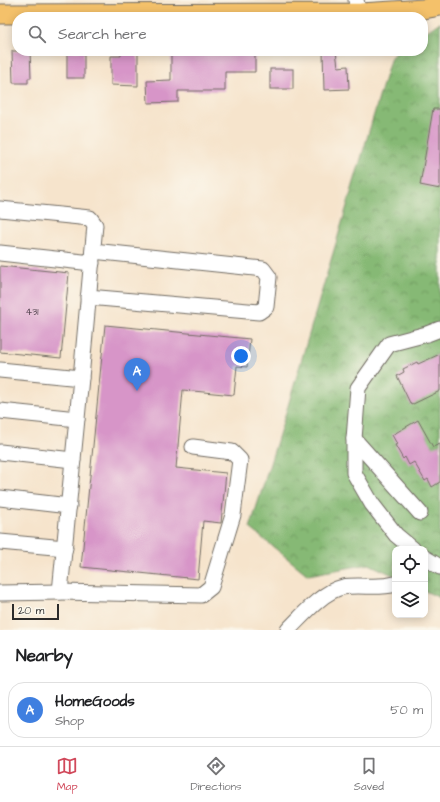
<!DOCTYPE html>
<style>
:root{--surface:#fff;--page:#f6f6f6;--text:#202124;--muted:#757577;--line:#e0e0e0;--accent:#d1495b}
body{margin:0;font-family:"Architects Daughter",sans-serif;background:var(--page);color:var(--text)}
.controls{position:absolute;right:12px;bottom:12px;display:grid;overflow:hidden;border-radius:8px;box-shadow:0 2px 10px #0003}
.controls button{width:36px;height:36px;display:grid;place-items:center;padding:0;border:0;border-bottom:1px solid var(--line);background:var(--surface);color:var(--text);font:20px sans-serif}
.scale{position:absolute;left:12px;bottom:10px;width:47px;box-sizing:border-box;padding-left:4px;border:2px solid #2b2b2b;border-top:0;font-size:11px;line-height:14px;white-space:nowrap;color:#2b2b2b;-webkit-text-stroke:3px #fbf7ec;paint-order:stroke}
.you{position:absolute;left:241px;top:356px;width:14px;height:14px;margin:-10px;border:3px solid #fff;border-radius:50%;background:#1a73e8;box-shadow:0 0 0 6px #1a73e833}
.badge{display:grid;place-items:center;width:26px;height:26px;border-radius:50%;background:var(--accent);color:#fff;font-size:13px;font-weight:700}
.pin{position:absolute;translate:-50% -33px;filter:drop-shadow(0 1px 2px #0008)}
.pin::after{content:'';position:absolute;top:21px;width:14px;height:12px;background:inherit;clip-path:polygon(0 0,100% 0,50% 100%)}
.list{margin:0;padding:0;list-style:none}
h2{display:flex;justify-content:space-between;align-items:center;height:52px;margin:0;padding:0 16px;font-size:17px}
h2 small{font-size:13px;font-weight:400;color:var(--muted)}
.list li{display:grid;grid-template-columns:26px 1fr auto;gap:12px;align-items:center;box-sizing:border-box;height:56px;margin:0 8px 8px;padding:0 8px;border:1px solid var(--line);border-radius:16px}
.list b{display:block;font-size:15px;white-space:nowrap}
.list p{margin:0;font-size:13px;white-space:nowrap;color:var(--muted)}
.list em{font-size:13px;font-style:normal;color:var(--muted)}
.icon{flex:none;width:22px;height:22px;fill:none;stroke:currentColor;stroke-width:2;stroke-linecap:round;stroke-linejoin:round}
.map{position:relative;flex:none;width:440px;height:630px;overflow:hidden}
.search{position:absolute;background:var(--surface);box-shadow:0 2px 10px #0003;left:12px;right:12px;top:12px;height:44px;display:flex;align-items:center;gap:10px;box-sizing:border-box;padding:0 14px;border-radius:16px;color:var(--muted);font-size:15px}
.sheet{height:116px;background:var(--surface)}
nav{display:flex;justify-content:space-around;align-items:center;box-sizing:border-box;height:56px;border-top:1px solid var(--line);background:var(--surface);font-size:11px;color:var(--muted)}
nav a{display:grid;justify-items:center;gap:2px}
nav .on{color:var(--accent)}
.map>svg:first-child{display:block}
.forest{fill:url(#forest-crowns);stroke:#587250}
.building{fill:#d795c8}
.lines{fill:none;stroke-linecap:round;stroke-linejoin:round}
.minor-casing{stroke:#726c63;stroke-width:17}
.major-casing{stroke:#726c63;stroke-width:21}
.minor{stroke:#fff;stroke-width:15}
.major{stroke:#f4c16a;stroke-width:19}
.labels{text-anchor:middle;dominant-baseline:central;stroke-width:3;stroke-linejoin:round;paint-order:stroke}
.number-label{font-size:10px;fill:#564652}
</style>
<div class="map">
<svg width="440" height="630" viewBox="0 0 440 630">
<defs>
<pattern id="forest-crowns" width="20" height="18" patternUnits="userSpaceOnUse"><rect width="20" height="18" fill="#86b974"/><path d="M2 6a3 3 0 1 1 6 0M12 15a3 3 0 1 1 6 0" fill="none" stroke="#6e975f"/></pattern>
</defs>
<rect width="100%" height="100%" fill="#fbf7ec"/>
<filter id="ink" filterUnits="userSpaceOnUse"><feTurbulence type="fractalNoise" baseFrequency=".025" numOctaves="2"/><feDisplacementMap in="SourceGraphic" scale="8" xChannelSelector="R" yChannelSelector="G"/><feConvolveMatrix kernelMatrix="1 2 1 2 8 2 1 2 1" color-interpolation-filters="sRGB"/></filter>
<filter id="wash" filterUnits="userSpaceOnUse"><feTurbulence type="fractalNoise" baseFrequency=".012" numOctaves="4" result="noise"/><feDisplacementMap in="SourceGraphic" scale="16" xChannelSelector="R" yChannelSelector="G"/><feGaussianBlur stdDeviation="0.9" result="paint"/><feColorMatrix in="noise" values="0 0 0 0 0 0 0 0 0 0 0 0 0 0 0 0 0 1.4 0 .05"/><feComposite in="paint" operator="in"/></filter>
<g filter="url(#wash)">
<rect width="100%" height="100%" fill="#f6e4cc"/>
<!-- forest -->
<path class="forest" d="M440 22V598L425 591V549H395V576L369 564 308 575 250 528 287 409 391 57 399 51H423V34Z"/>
<g id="blocks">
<!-- building -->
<g class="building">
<path d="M12 51H30L31 78H28V83H13Z"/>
<rect x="67" y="51" width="17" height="27"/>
<path d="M121 51H138V86L111 85V56H121Z"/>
<path d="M171 51H255V72H225V91H178V102L148 103 147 81 171 80Z"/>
<path d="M323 51H336L338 67 348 66 349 89 324 90Z"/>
<rect x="270" y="69" width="23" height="20"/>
<path d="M433 109H440V189L420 185Z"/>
<path d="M0 266 69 273 61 358 0 352Z"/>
<path d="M105 325 250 339 247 367 237 366 234 395 183 390 176 468 226 473 221 523 203 521 198 579 81 567Z"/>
<path d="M440 354V391L411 405 397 376 404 372 403 369 417 362 418 364Z"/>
<path d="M418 420 433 447 440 444V482L432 487 428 479 425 481 414 462 409 465 405 457 403 459 395 445 397 444 392 435Z"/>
</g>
</g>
</g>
<g filter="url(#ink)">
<use href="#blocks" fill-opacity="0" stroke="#726c63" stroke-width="1"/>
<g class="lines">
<defs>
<g id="minor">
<path d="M356 0 359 13"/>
<path d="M0 209 90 218 95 225 81 378 0 370"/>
<path d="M0 253 92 263"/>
<path d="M88 297 259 312 266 307 269 277 263 269 93 251"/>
<path d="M81 378 60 592 201 595 211 587 233 515 240 460 232 452 193 447"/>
<path d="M0 411 77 419"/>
<path d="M354 439 420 513"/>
<path d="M0 452 73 460"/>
<path d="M0 498 69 506"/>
<path d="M0 542 65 548"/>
<path d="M413 549 396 535 372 504 354 473V439L358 388 389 344 427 334 440 329"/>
<path d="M425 558 440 567"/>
<path d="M0 593 60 592"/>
<path d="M288 630C302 616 323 591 343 587 360 584 378 589 395 584"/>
</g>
<path id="major" d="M0 14 361 13 424 9 440 6"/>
</defs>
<!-- minor casing -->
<use href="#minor" class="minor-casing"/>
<!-- major casing -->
<use href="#major" class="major-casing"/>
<!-- minor -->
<use href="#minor" class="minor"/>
<!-- major -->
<use href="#major" class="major"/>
</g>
</g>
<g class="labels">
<!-- number labels -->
<g class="number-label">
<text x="32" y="312">431</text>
</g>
</g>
</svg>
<div class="controls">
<button><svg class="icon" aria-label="locate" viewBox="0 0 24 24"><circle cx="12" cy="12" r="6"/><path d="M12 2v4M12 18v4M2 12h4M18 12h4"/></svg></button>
<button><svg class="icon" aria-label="layers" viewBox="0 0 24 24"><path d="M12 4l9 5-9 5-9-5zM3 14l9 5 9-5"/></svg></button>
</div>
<div class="scale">20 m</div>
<div class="you"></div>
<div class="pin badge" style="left:137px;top:391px;background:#3f7fe0">A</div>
<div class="search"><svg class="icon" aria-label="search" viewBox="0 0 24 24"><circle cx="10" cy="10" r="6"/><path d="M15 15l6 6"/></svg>Search here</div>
</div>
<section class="sheet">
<h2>Nearby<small></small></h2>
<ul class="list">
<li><span class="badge" style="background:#3f7fe0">A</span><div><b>HomeGoods</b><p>Shop</p></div><em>50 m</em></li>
</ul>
</section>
<nav>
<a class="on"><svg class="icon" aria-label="map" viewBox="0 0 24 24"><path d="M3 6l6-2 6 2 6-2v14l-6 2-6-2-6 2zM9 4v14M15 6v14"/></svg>Map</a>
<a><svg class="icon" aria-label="directions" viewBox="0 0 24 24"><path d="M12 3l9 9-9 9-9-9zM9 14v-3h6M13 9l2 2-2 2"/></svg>Directions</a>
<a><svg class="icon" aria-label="saved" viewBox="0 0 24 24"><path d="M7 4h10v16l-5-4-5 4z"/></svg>Saved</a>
</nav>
